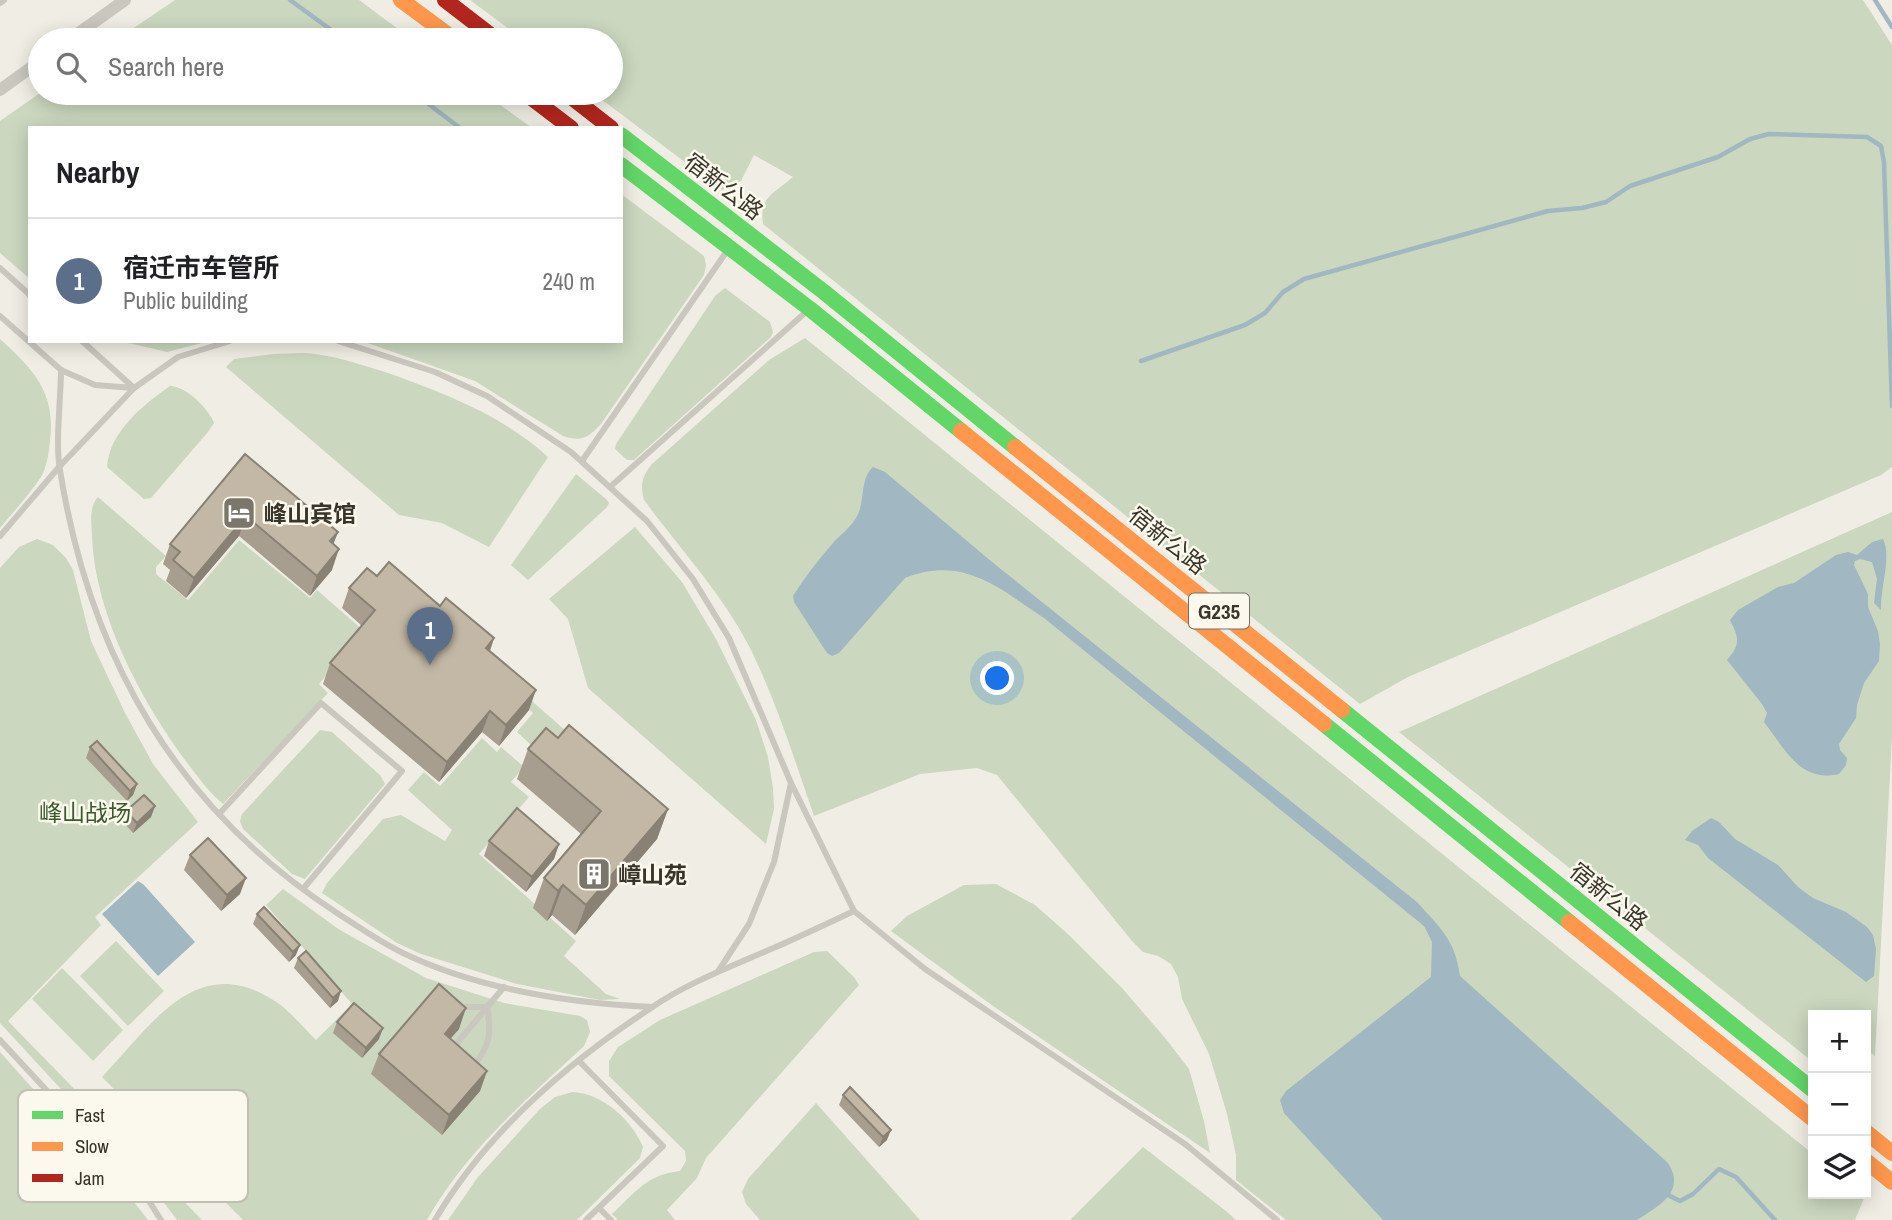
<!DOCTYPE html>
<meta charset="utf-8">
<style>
:root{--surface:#fff;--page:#f6f6f6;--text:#202124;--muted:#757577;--line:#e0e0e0;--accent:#db2777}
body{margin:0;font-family:"Archivo Narrow","Noto Sans SC",sans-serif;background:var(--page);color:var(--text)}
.controls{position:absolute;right:21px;bottom:21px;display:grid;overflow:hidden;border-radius:0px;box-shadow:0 4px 18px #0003}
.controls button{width:63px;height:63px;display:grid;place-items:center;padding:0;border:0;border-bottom:2px solid var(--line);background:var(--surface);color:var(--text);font:35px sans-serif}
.you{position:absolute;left:998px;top:679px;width:24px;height:24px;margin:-18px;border:5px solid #fff;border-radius:50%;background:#1a73e8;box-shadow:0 0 0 10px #1a73e833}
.badge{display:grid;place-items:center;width:46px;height:46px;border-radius:50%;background:var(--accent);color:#fff;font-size:23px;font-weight:700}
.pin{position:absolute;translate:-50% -58px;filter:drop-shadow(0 2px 4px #0008)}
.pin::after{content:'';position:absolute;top:37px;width:24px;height:21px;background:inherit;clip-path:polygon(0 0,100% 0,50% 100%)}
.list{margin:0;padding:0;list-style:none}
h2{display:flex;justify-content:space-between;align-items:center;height:91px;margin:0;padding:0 28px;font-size:30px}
h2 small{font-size:23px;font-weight:400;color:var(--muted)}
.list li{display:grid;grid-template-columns:46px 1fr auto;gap:21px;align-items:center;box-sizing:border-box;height:126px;padding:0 28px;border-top:2px solid var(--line)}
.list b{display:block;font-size:26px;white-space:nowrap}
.list p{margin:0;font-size:23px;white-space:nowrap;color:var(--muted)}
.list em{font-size:23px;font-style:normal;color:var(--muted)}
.icon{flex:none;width:38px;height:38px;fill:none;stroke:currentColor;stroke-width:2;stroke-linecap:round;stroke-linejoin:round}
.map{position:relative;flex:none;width:1892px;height:1220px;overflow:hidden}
.search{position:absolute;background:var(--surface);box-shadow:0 4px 18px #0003;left:28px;top:28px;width:595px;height:77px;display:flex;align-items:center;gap:18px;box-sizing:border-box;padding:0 24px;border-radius:38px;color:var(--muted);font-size:26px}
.panel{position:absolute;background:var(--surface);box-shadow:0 4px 18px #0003;left:28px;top:126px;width:595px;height:217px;border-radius:0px}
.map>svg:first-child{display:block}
.green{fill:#cbd7bf}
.water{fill:#a1b7c1}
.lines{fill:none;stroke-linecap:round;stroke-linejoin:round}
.stream{stroke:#a1b7c1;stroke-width:4.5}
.lane{stroke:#c9c7be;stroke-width:6}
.street{stroke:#c9c7be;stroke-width:12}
.fast{stroke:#63d668;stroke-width:16}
.slow{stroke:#ff974d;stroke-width:16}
.jam{stroke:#b3261e;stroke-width:16}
.wall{fill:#a89e8f}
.shaded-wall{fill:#888174}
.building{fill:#c3b8a6;stroke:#888174;stroke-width:2}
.labels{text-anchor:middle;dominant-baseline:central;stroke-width:5;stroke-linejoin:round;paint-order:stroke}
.shield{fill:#fbf9ed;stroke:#747065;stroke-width:2}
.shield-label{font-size:21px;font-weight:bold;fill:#3a352b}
.street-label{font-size:23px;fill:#3a352b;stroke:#fbf9ed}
.poi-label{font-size:23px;font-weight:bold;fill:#3a352b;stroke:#fbf9ed;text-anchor:start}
.park-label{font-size:23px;fill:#3b592e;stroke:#fbf9ed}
.key{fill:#fbf9ed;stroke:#c1beb3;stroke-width:2}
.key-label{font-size:19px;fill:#3a352b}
</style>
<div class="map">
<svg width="1892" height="1220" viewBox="0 0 1892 1220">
<rect width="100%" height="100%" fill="#f0eee4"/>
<!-- green -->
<g class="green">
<path d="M175 0H359L413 40H116Z"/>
<path d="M470 0H1863L1892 45V467L1881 475 1408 677 1360 704 763 224C759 196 775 193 793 177L754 155 741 181 722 190 593 93H611V40H524Z"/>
<path d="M40 93H484L532 128H30V279L0 253V121Z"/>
<path d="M621 194 704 256 706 265 704 275 601 424C588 438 581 442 563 436L475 381 362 341H621Z"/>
<path d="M725 288 770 322 773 332 771 337 634 460H627L615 449 616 444 715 296Z"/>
<path d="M805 338 1813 1154V1194H1862L1865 1196 1855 1220H1286L1236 1180V1155L1227 1114 1209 1054 1182 999 1178 977 1171 964 1158 956 1143 952 1132 941 997 775 977 768 920 774 814 816C795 761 777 704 752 652 725 597 680 549 644 500 640 484 642 476 652 464L769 360Z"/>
<path d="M0 339C33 369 56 392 50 441 49 452 47 467 41 477 29 495 14 511 0 528Z"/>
<path d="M120 341H210L167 352Z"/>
<path d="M273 354C286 354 302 352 315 354 340 357 365 366 388 373 444 393 504 416 548 457L489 547 442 523 399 515 226 367 234 359Z"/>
<path d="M170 386C186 386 208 408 214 423L208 432 151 498 144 499 107 467C109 432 144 404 170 386Z"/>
<path d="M576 474 606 499 609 503 607 507 528 580 511 565Z"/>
<path d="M98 497 166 556 156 567V574L188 600 239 540 310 598 317 590 364 631 319 684 328 693 223 804C211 794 201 781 191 768 143 705 96 618 92 538 92 524 88 508 98 497Z"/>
<path d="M1892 512V737L1875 1056 1866 1050V1015H1813V1062L1399 732Z"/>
<path d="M635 527 682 582 716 639 756 720 768 757 773 788 774 809 766 844 588 688 568 619 549 599Z"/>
<path d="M37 539 53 545 66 558 73 570 91 641 125 713 153 764 198 822 95 917 101 925 8 1021 202 1220H177L156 1192 0 1023V568L19 547Z"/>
<path d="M488 662 567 732 544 757 517 732 533 713 483 669Z"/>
<path d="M320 730 332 732 380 775 385 784 305 879 292 874 243 829 240 821 242 814Z"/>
<path d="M482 738 497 752 501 747 524 767 511 782 529 797 479 854 576 941 564 956 606 994 620 999 600 1000 517 984 421 954 397 943 322 893 327 883 383 819 401 815 445 841 452 830 408 790 424 772 440 786Z"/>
<path d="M996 884 1035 905 1069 935 1122 988 1166 1039 1189 1069 1204 1121 1210 1153 993 1006 891 931 907 916 964 885Z"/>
<path d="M283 889 340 930 426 978 504 1003 580 1016 587 1020 590 1032 584 1046C527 1099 466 1151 427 1220H243L102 1077C154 1022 200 946 282 1006 294 1016 305 1029 316 1040L352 1004 266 905Z"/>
<path d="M116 941 164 991 128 1026 80 976Z"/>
<path d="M827 951 854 977 859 985 706 1158 697 1178 667 1210 675 1220H618L612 1214C636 1192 646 1175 680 1171L686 1161 685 1151 609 1076V1061L618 1047 660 1020 814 952Z"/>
<path d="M62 968 123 1030 93 1061 32 999Z"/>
<path d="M0 1052 134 1202 148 1220H0Z"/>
<path d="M572 1092C602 1093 631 1119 643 1147L640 1158 577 1220H448L478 1177 540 1109 555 1097Z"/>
<path d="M816 1103 920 1220H760L746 1204 742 1192 748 1179Z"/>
<path d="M1143 1147 1226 1211 1236 1220H1070Z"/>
</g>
<!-- water -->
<g class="water">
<path d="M873 467 885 472 992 562 1418 903C1441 929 1455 940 1460 976L1668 1163C1687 1192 1657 1207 1637 1220H1383L1284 1113 1280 1100 1286 1091 1431 977 1432 942 1424 926 1044 618C999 588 963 555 905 578L839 653 832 656 827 653 794 602 793 596C805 577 818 560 833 543 840 535 851 527 856 518 866 502 859 480 873 467Z"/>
<path d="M1883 539C1892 557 1880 587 1881 610L1874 603 1877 579 1872 562 1860 559 1855 561 1854 565 1868 594V607L1878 631 1880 644 1879 661 1864 683 1857 705 1856 718 1839 744 1840 750 1847 758 1846 765 1839 774C1800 783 1785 749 1764 722L1767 713 1762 704 1727 660C1741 644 1739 638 1730 620L1738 610 1778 587 1794 583 1836 555 1848 552 1857 555 1872 542Z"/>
<path d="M1711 818 1719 822 1735 839 1778 865 1798 887 1813 898 1846 912 1867 927 1873 935 1876 949 1874 976 1866 982 1708 858 1698 845 1685 840 1692 831Z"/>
<path d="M138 881 144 885 195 942 158 976 102 914Z"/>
</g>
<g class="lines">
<!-- stream -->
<g class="stream">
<path d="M290 0 345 40"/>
<path d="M1875 0 1892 27"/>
<path d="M414 93 460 128"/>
<path d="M1141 361 1245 325 1265 313 1283 292 1304 279 1548 211 1582 208 1606 202 1630 186 1718 157 1750 139 1769 134 1867 137 1881 146 1884 162 1892 406"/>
<path d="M1666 1194 1680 1201 1693 1194 1719 1169 1736 1177 1775 1220"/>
</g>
<!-- lane -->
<g class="lane">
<path d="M0 3 4 0"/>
<path d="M0 268 30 295"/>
<path d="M0 316 61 370 95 385 134 388"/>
<path d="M82 341 134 388"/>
<path d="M338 341 435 372 487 396 571 452 647 521 693 579 729 638 791 783 854 911 925 969 1185 1144 1277 1220"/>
<path d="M61 370C61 398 55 443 60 470 90 658 176 808 337 913 359 927 381 943 405 954 481 990 568 1003 652 1007"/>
<path d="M582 461 727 251"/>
<path d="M610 487 807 311"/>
<path d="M0 536 59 467 134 388 178 357 230 341"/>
<path d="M219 814 321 703 402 771 303 889"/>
<path d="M719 970 749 924 774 862 791 783"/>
<path d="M458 1007H487C492 1034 490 1045 473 1067"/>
<path d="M0 1040 149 1201 161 1220"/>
<path d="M452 1049 504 987"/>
<path d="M579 1061 663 1146 586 1220"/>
<path d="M599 1208 611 1220"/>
<path d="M435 1220C486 1133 567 1063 651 1008 687 983 730 967 771 949 799 937 826 924 854 911"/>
</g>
<!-- street -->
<g class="street">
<path d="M69 40 125 0"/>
<path d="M0 90 40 61"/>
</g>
<!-- fast -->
<g class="fast">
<path d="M621 135 824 292 1015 447"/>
<path d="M621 165 810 309 961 431"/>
<path d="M1342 710 1813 1090"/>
<path d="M1324 724 1569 922"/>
</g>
<!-- slow -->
<g class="slow">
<path d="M401 0 455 40"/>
<path d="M961 431 1324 724"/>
<path d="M1015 447 1342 710"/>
<path d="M1569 922 1813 1119"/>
<path d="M1866 1132 1892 1153"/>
<path d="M1866 1161 1892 1182"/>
</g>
<!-- jam -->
<g class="jam">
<path d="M445 0 497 40"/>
<path d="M525 93 571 128"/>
<path d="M566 93 611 128"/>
</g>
</g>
<!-- wall -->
<g class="wall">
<path d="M245 454 338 532 333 544 332 570 310 596 239 536 186 598 166 581 170 570 163 564 170 544Z"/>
<path d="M377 576 440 606 494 638 490 651 529 710 499 746 482 732 439 782 323 684 330 663 362 626 342 608 349 588Z"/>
<path d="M558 738 668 809 657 839 575 935 552 915 547 921 533 908 544 878 581 834 517 779 528 749Z"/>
<path d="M90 747 137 784 133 795 127 801 86 758Z"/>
<path d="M155 806 151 817 133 833 123 822 126 811Z"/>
<path d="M489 841 559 844 554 859 526 892 484 856Z"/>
<path d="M190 855 240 894 221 911 184 870Z"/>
<path d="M257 914 296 955 289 962 253 924Z"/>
<path d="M298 958 338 1001 330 1008 294 968Z"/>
<path d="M337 1022 379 1039 362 1058 333 1033Z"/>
<path d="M459 1029 450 1039 487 1071 480 1091 442 1135 371 1074 379 1054Z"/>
<path d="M843 1095 887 1140 879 1147 839 1105Z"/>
</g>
<!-- shaded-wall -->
<g class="shaded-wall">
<path d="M246 516 239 536 186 598 194 578Z"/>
<path d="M338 532 330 553V541Z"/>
<path d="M339 549 332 570 310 596 317 576Z"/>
<path d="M494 638 487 659 486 648Z"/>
<path d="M536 690 529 710 499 746 506 725Z"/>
<path d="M490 711 482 732 439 782 447 762Z"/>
<path d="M137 784 133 795 127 801 130 791Z"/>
<path d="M155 806 151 817 133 833 137 823Z"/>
<path d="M668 809 657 839 575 935 586 905Z"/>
<path d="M559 844 554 859 526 892 532 877Z"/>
<path d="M246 878 240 894 221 911 227 895Z"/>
<path d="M563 885 552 915 547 921 558 891Z"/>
<path d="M300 945 296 955 289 962 293 952Z"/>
<path d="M341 991 338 1001 330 1008 333 998Z"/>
<path d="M466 1008 459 1029 437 1054 445 1034Z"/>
<path d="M383 1028 379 1039 362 1058 366 1048Z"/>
<path d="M487 1071 480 1091 442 1135 449 1115Z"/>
<path d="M891 1130 887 1140 879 1147 883 1137Z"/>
</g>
<!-- building -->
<g class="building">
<path d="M245 454 338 532 330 541 339 549 317 576 246 516 194 578 173 560 180 552 170 544Z"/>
<path d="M389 562 440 606 446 598 494 638 486 648 536 690 506 725 490 711 447 762 330 663 375 610 349 588 367 568 377 576Z"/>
<path d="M569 725 668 809 586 905 563 885 558 891 544 878 601 811 528 749 546 728 558 738Z"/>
<path d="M97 741 137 784 130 791 90 747Z"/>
<path d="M144 795 155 806 137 823 126 811Z"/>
<path d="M517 808 559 844 532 877 489 841Z"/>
<path d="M208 838 246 878 227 895 190 855Z"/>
<path d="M264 907 300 945 293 952 257 914Z"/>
<path d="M306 951 341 991 333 998 298 958Z"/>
<path d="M439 984 466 1008 445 1034 487 1071 449 1115 379 1054Z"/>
<path d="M354 1003 383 1028 366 1048 337 1022Z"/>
<path d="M850 1087 891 1130 883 1137 843 1095Z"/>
</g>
<!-- icons -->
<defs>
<symbol id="hotel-square" viewBox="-11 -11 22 22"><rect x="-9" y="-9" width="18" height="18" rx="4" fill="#7a766c" stroke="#fbf9ed"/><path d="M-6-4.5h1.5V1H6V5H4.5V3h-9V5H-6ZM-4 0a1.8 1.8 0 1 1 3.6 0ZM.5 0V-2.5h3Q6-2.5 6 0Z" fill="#fff"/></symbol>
<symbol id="building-square" viewBox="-11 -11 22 22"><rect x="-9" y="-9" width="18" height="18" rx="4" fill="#7a766c" stroke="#fbf9ed"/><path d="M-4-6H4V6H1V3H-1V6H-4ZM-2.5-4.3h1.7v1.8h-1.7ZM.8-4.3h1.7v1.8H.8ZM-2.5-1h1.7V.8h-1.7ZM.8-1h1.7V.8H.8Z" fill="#fff"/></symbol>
</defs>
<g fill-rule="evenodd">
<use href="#hotel-square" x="220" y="494" width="38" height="38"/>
<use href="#building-square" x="575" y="855" width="38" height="38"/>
</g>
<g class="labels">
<!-- shield labels -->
<rect class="shield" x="1189" y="593.5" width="60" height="35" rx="5"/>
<g class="shield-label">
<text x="1219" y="611">G235</text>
</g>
<!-- street labels -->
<g class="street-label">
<text transform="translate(724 186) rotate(38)">宿新公路</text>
<text transform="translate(1168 540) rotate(39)">宿新公路</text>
<text transform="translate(1609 896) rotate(39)">宿新公路</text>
</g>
<!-- poi labels -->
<g class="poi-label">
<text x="264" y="513">峰山宾馆</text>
<text x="618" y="874">嶂山苑</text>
</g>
<!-- park labels -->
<g class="park-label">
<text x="85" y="812">峰山战场</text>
</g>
</g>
<!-- legend -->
<rect x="18" y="1090" width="230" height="112" rx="10" class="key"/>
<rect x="32" y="1111" width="31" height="8" fill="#63d668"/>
<rect x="32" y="1142" width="31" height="9" fill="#ff974d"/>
<rect x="32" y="1174" width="31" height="8" fill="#b3261e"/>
<g class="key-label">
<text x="75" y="1122">Fast</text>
<text x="75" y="1153">Slow</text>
<text x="75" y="1185">Jam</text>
</g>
</svg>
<div class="controls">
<button>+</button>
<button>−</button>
<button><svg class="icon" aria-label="layers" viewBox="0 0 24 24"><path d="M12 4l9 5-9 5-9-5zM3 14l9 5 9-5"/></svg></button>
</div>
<div class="you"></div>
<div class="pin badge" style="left:430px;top:665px;background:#5c6f8a">1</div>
<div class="search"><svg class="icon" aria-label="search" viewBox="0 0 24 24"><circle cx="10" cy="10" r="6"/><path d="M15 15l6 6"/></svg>Search here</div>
<section class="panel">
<h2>Nearby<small></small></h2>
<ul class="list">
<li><span class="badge" style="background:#5c6f8a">1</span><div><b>宿迁市车管所</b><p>Public building</p></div><em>240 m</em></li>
</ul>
</section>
</div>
